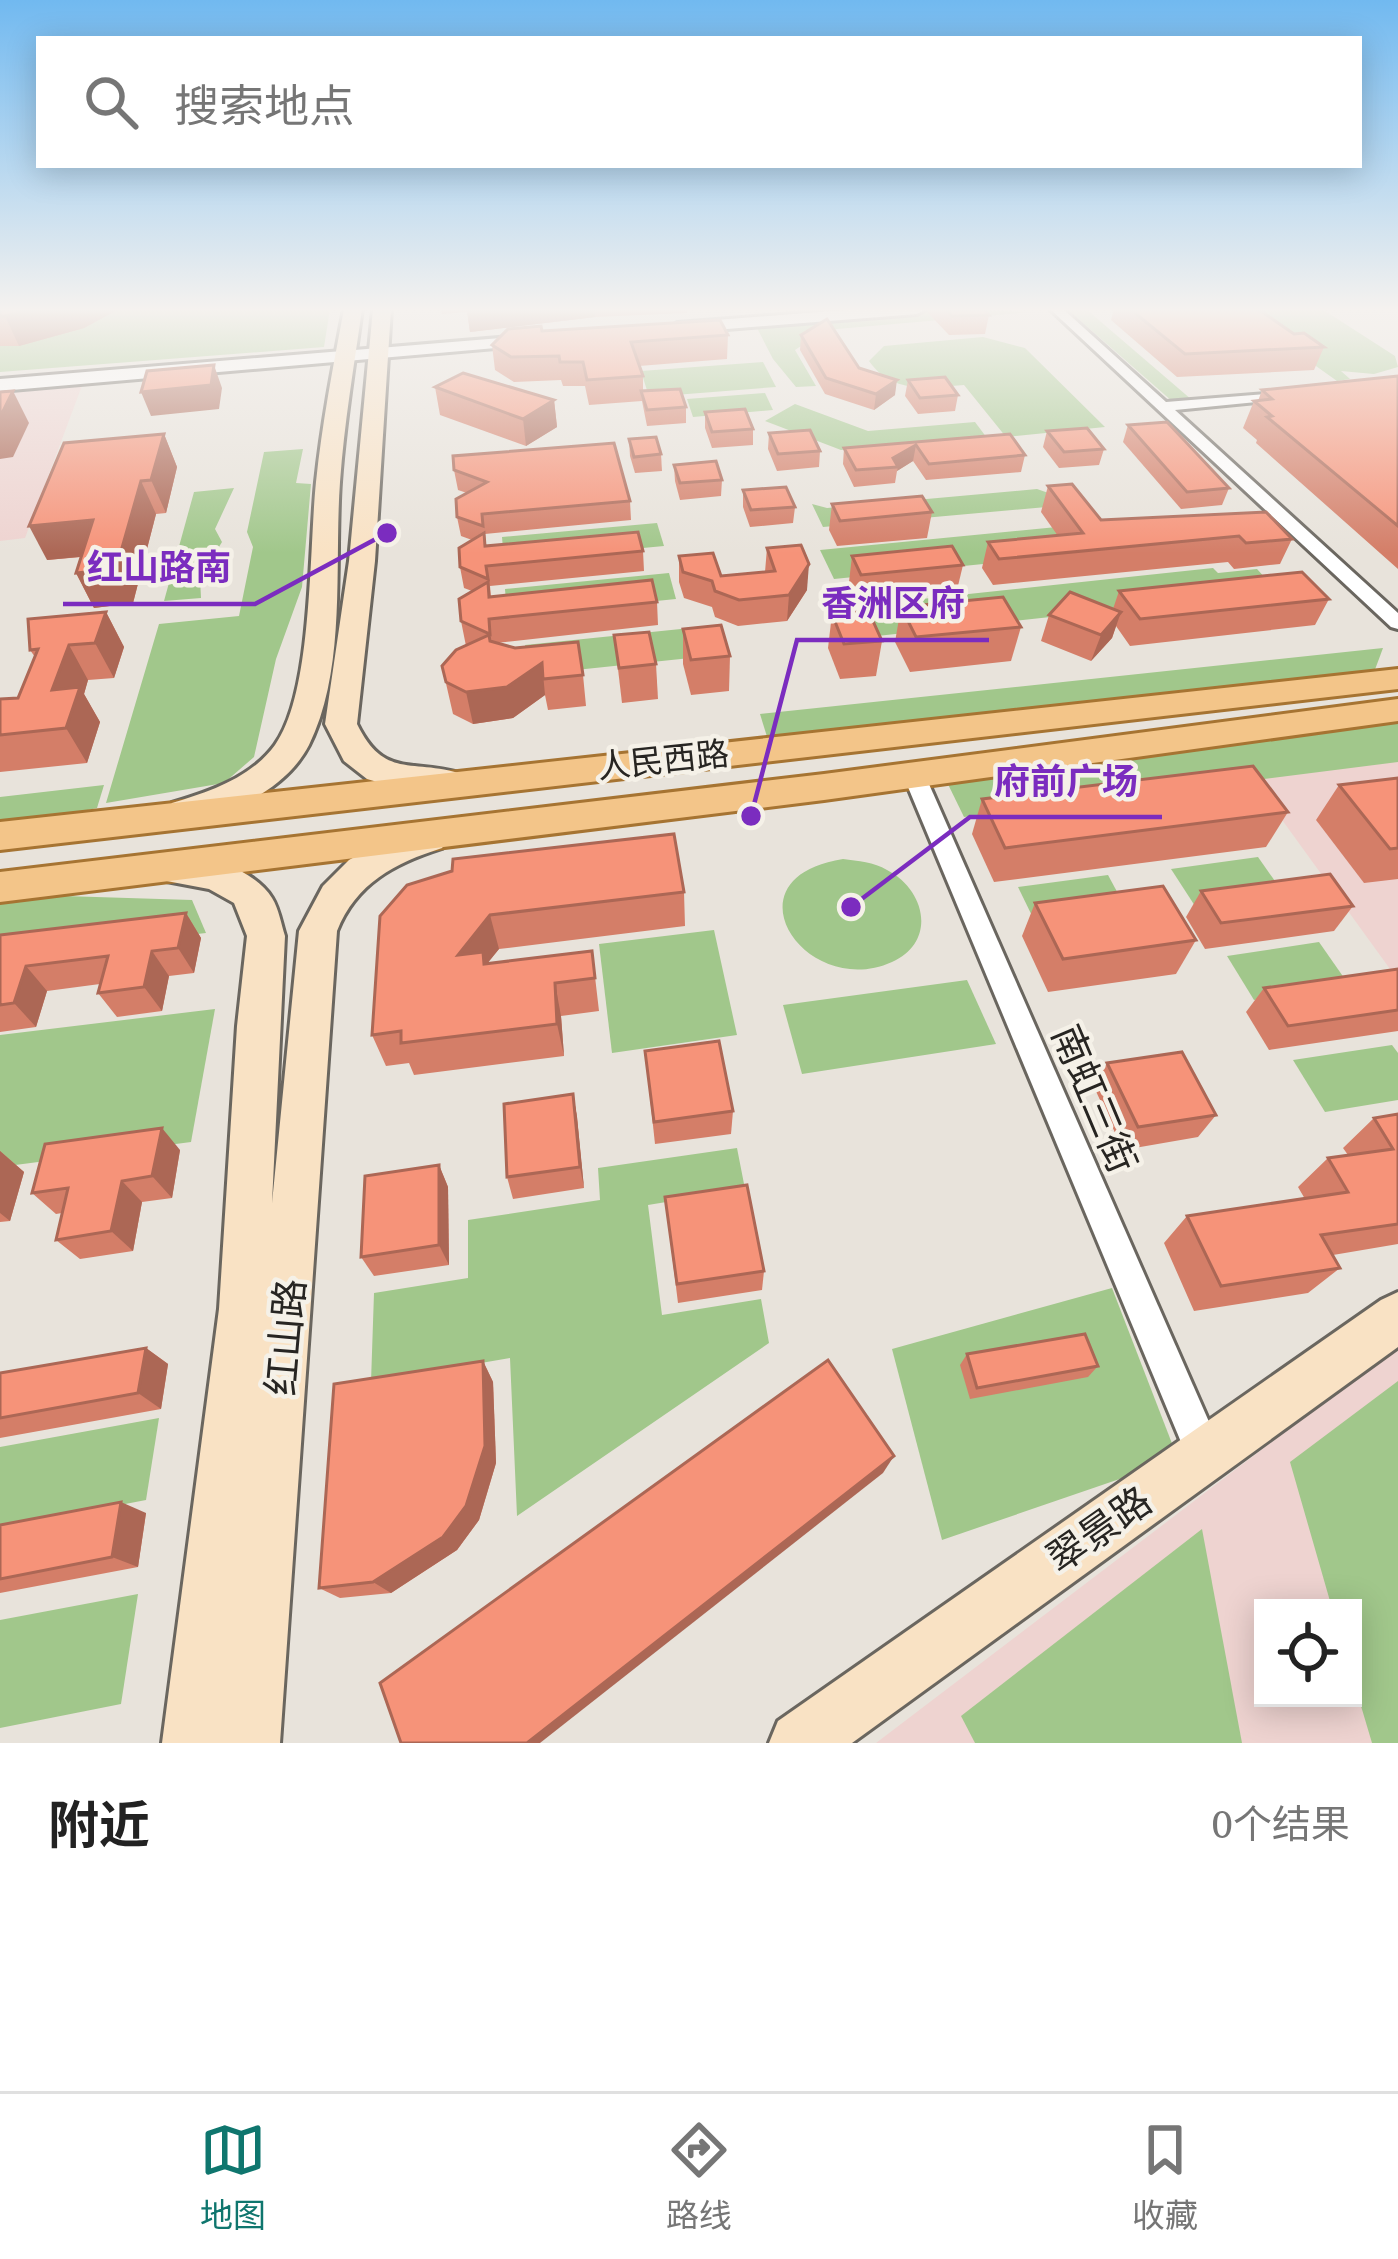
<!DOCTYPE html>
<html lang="zh">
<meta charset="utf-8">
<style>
:root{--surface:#fff;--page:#f2f2f2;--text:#222;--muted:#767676;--line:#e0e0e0;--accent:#0f766e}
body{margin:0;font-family:"Noto Serif","Noto Sans SC",serif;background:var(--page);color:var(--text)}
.controls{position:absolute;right:36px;bottom:36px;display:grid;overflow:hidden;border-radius:0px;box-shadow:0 6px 30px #0003}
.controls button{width:108px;height:108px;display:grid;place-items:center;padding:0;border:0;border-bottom:3px solid var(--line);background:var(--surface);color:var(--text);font:60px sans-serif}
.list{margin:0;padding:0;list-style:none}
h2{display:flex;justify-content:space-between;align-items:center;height:156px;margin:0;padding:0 48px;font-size:51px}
h2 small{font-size:39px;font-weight:400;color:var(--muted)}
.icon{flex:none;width:66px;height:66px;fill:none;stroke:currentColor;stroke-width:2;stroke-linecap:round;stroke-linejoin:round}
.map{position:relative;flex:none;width:1398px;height:1743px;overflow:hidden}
.search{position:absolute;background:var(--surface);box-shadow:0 6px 30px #0003;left:36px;right:36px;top:36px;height:132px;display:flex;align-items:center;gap:30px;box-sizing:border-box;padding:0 42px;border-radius:0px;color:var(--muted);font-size:45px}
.sheet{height:348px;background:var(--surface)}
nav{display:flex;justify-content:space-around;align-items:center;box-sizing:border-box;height:168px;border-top:3px solid var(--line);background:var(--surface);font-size:33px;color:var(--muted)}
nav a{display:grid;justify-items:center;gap:6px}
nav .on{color:var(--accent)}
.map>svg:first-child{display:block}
.commercial{fill:#eed3d0;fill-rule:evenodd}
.green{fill:#a1c78b}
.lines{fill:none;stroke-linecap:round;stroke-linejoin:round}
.minor-casing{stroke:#6a665f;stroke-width:6}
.tertiary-casing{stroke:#6a665f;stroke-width:6}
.secondary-casing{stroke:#6a665f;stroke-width:6}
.primary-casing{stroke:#a67432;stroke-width:6}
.minor{fill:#fff;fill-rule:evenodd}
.tertiary{fill:#fff;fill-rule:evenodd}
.secondary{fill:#f9e2c4;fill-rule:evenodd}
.primary{fill:#f3c589;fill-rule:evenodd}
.wall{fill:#d47e68}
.shaded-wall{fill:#ac6755}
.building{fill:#f69379;stroke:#ac6755;stroke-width:3}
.labels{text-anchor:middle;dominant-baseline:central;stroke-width:9;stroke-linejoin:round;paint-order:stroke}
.street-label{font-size:33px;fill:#272522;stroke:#f5f1e8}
.near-street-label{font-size:39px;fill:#272522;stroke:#f5f1e8}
.leader{fill:none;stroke:#7b2cbf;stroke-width:4.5}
.callout-dot{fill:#7b2cbf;stroke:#f5f1e8;stroke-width:4.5}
.callout-label{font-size:36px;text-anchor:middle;font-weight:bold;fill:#7b2cbf;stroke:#f5f1e8;stroke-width:9;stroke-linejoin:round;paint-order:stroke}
</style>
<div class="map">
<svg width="1398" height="1743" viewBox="0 0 1398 1743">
<rect width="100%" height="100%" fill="#e8e3db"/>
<!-- commercial -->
<g class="commercial">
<path d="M83 383 25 538 0 541V390Z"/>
<path d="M1398 758V968L1390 969 1251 777Z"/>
<path d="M1398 1346V1743H876ZM1263 1608H1353V1698H1263Z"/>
</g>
<!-- green -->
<g class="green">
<path d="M0 309H330L324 347 0 372Z"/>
<path d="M952 309 1031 312 825 330 795 350 816 386 796 387 773 359 756 326Z"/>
<path d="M1067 309H1086L1192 400 1173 402Z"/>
<path d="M1236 309 1262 312 1258 309H1322L1395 356 1398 367 1374 374 1341 371 1350 379 1337 381Z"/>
<path d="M983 337 1025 348 1105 427 1006 437 964 385C928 388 892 394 869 361L884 346Z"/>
<path d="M763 362 776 387 649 397 641 371Z"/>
<path d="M765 393 773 410 693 417 687 399Z"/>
<path d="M795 404 868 431 975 422 987 438 841 450 765 421Z"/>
<path d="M303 449 296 483 311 484 302 587 276 659 254 757 224 783 106 803 159 624 239 616 253 547 247 532 264 452Z"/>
<path d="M234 488 215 529 222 542 200 578 201 598 164 601 194 492Z"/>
<path d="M1037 489 1080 504 823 527 812 504 827 508Z"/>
<path d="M1138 519 1062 556 834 579 820 550Z"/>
<path d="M657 523 664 546 504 561 502 537Z"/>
<path d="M1213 568 1218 573 1257 569 1278 592 850 639 837 608Z"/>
<path d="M669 573 676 599 507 616 505 589Z"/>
<path d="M710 626 719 655 528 675 525 645Z"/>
<path d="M1383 648 1373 675 769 743 760 714Z"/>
<path d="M1398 719V762L964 817 943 774Z"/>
<path d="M104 785 97 808 0 829V797Z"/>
<path d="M1258 857 1284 894 1195 906 1171 869Z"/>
<path d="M843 859C858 861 874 862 887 870 926 890 937 942 892 962 806 1001 722 878 843 859Z"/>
<path d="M1108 875 1129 914 1037 926 1018 887Z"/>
<path d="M0 894 192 900 206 933 0 956Z"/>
<path d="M714 930 737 1035 612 1053 599 944Z"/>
<path d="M1319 942 1349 985 1254 1000 1227 956Z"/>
<path d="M967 980 996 1044 802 1074 783 1005Z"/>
<path d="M215 1009 191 1142 0 1167V1035Z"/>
<path d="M1392 1045 1398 1053V1100L1325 1112 1293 1060Z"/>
<path d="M737 1148 745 1189 648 1205 662 1315 761 1299 769 1343 517 1516 510 1358 371 1382 374 1293 468 1278V1220L600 1200 598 1168Z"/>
<path d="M1112 1288 1178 1459 942 1540 892 1349Z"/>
<path d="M1398 1381V1743H1372L1353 1679V1608H1332L1290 1462Z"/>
<path d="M159 1418 146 1500 0 1528V1447Z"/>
<path d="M1202 1529 1242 1743H975L961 1716Z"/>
<path d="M138 1594 121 1704 0 1728V1620Z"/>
</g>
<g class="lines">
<defs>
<g id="minor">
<path d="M1050 309H1063L1166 402 1292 392 1294 395 1287 399 1175 410 1398 613V629L1391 627Z"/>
<path d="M914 767 925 775 1217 1440 1222 1453 1217 1466 1204 1471 1191 1466 903 775Z"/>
</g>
<g id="tertiary">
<path d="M857 309H926L917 314 677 333 668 328 677 323Z"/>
<path d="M536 335 545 340 542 344 0 391V379Z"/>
</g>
<g id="secondary">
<path d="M344 309H362C354 366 344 424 340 482 334 565 347 668 309 745 292 778 258 799 225 812 207 818 190 826 172 821L167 812 172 803C209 792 251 778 275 745 313 693 309 549 316 482 322 424 333 367 344 309Z"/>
<path d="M373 309H391L375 561 357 724C384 779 411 759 459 773L464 781 459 789 415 793 367 779 344 761 325 724 349 561Z"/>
<path d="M430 826 442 830 448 839 442 848C395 863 356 883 337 931L280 1743H162L219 1309 237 1026 247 936 234 903 209 889 156 879 151 869 156 859C192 848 252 866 272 898 279 909 281 924 285 936L272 1203 299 931 323 886 349 860 380 843Z"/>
<path d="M1398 1292V1347L852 1743H769L778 1721 1381 1300Z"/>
</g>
<g id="primary">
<path d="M1398 669V689L0 850V822Z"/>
<path d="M1398 699V721L824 800 0 902V872L824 774Z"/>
</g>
</defs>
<!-- minor casing -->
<use href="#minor" class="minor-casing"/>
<!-- tertiary casing -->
<use href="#tertiary" class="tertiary-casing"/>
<!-- secondary casing -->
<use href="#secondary" class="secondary-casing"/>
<!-- primary casing -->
<use href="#primary" class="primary-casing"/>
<!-- minor -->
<use href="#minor" class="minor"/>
<!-- tertiary -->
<use href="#tertiary" class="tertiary"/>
<!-- secondary -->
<use href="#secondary" class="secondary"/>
<!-- primary -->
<use href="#primary" class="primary"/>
</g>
<!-- wall -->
<g class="wall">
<path d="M0 309H119L84 328 19 346H0Z"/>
<path d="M441 309H687V313L595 317 470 332 467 312 442 314Z"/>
<path d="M929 309H984L989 315 985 334 949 335 928 313Z"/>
<path d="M1114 309H1258L1294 334 1324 347 1314 370 1177 377 1111 320Z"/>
<path d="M542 331 728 335 727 359 639 366 643 376V391L686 407V423L647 426 642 401 589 405 585 386H563L561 380 514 382 495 370 492 345Z"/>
<path d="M801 335 895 395 874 410 825 394 800 350Z"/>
<path d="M1398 376V569L1256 443 1257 440 1243 428 1254 401H1258L1262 390Z"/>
<path d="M908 380 958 395 955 411 918 414 905 396Z"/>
<path d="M435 387 554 400 557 427 526 446 440 415Z"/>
<path d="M705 412 753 429V445L712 448 705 428Z"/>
<path d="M1128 425 1229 488 1222 505 1181 509 1123 442Z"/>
<path d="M1047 431 1104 449 1099 465 1059 468 1043 447Z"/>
<path d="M769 433 820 451 819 467 777 471 768 449Z"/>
<path d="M164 434 177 467 166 513 156 514 133 603 94 608 76 573 81 557 47 560Z"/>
<path d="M1010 434 1025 455 1021 472 926 480 913 461 897 471 895 483 854 487 843 464 844 448Z"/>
<path d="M629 439 661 454 662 471 635 473 630 456Z"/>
<path d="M674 465 722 480 721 496 680 500 675 481Z"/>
<path d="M454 470 630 501 631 520 485 534 486 546 643 551 644 571 490 586 491 597 657 602 658 625 496 643 583 675 586 706 548 710 545 695 513 718 473 724 453 714 442 666 466 646 461 621 472 591 464 588 460 567 472 540 461 536 457 517 467 493 458 490Z"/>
<path d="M1048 486 1101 520 1292 539 1280 564 1234 569 1228 562 993 585 982 568 988 542 1058 536 1041 512Z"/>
<path d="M743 490 795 507 793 523 750 527 743 507Z"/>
<path d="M832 504 932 512 927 538 837 546 829 530Z"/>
<path d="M767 548 807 590 787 621 738 626 715 617 712 607 684 598 679 582V556L721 576 765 572Z"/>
<path d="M852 556 963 565 957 590 858 601 849 582Z"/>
<path d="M1119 591 1329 599 1315 625 1130 646 1116 626 1112 638 1091 661 1041 641 1049 615 1113 609Z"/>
<path d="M901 607 1021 627 1011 661 910 672 895 642Z"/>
<path d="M106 612 124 647 114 678 88 680 84 694 100 722 87 763 0 772V699L18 698 35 657 30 650Z"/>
<path d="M832 614 882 641 876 676 840 679 828 648Z"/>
<path d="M683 629 730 656 729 691 691 695 683 664Z"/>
<path d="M614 635 656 664 658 699 622 703Z"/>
<path d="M1398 778V879L1364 883 1316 820 1339 785Z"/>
<path d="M982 799 1288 812 1266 847 994 882 972 834Z"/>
<path d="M1201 891 1353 906 1334 931 1205 949 1186 917Z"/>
<path d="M684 892 685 926 499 949 487 963 592 951 599 1011 561 1016 564 1056 414 1075 409 1063 386 1066 372 1035 380 916Z"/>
<path d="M1035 903 1196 940 1176 974 1048 992 1022 936Z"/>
<path d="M186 913 201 938 194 973 169 976 162 1011 117 1017 98 993 100 984 47 991 36 1027 0 1032V935Z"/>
<path d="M1398 969V1031L1269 1050 1246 1012 1264 988Z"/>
<path d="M645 1051 733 1111 731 1134 655 1144Z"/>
<path d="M1107 1063 1216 1115 1198 1137 1123 1150 1094 1087Z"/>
<path d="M573 1094 577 1117 584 1188 513 1199 507 1177Z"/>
<path d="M1398 1114V1244L1333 1255 1340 1268 1308 1293 1194 1311 1164 1243 1187 1216 1305 1199 1298 1187 1328 1158 1348 1155 1343 1148 1374 1118Z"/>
<path d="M180 1150 172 1198 142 1202 133 1251 80 1259 56 1240 62 1213 56 1214 32 1193Z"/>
<path d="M0 1151 24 1172 10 1221 0 1222Z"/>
<path d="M439 1165 448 1187 449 1265 374 1276 361 1257Z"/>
<path d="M665 1197 764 1271 762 1290 678 1303Z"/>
<path d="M146 1348 168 1364 161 1409 0 1438V1373Z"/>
<path d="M967 1354 1098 1366 1088 1377 970 1399 960 1365Z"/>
<path d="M483 1361 493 1382 496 1463 479 1520 457 1550 391 1593 340 1598 319 1588Z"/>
<path d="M146 1513 138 1567 0 1593V1525Z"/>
</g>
<!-- shaded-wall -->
<g class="shaded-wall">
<path d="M34 309H119L84 328 19 346 5 316Z"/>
<path d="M484 309H595V317L470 332 467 310Z"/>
<path d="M214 365 222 388 219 409 151 416 141 392Z"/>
<path d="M897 380 895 395 874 410 876 394Z"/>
<path d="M13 391 29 423 13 457 0 459V417Z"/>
<path d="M554 400 557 427 526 446 523 419Z"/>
<path d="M164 434 177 467 166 513 151 480Z"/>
<path d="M916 445 913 461 897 471 898 467 893 458Z"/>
<path d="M141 481 156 514 133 603 94 608 76 573Z"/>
<path d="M93 520 110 554 47 560 29 526Z"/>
<path d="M809 564 807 590 787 621 789 595Z"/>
<path d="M106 612 124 647 114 678 95 643Z"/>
<path d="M1121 612 1112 638 1091 661 1101 635Z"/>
<path d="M69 645 88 680 84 694 100 722 87 763 66 728 52 690Z"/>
<path d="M542 663 545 695 513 718 473 724 466 692Z"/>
<path d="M186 913 201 938 194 973 178 948Z"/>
<path d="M490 915 499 949 487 964 458 955Z"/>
<path d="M152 951 169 976 162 1011 144 987Z"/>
<path d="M26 966 47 991 36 1027 14 1003Z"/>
<path d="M555 983 561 1016 564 1056 557 1024Z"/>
<path d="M573 1094 577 1117 584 1188 580 1167Z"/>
<path d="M162 1128 180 1150 172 1198 152 1176Z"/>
<path d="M0 1151 24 1172 10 1221 0 1213Z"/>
<path d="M439 1165 448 1187 449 1265 439 1245Z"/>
<path d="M122 1181 142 1202 133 1251 111 1231Z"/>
<path d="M146 1348 168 1364 161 1409 138 1393Z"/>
<path d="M483 1361 493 1382 496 1463 479 1520 457 1550 391 1593 373 1582Z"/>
<path d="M894 1456 883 1473 540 1743H527Z"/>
<path d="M121 1502 146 1513 138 1567 112 1557Z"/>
</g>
<!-- building -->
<g class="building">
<path d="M0 309H34L5 316H0Z"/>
<path d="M945 309H984L989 315 952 316Z"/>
<path d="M1130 309H1258L1294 334 1304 333 1324 347 1185 354Z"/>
<path d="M827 319 859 368 897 380 876 394 826 378 801 335Z"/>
<path d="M720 320 728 335 631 342 643 376 587 380 583 362H560L559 356 511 357 492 345 508 329 541 326 542 331Z"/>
<path d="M214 365 211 385 141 392 147 371Z"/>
<path d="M463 373 554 400 523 419 435 387Z"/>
<path d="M1398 376V526L1267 417 1272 416 1254 401 1272 399 1262 390Z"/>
<path d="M945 377 958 395 920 398 908 380Z"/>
<path d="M680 389 686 407 647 410 641 391Z"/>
<path d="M13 391 0 417V392Z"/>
<path d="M745 409 753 429 712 432 705 412Z"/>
<path d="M1167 422 1229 488 1187 492 1128 425Z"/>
<path d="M1087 428 1104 449 1064 452 1047 431Z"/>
<path d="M810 430 820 451 778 454 769 433Z"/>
<path d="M164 434 151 480 141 481 116 569 76 573 93 520 29 526 64 443Z"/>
<path d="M1010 434 1025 455 929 464 916 445 893 458 898 467 856 470 844 448Z"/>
<path d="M656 437 661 454 634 457 629 439Z"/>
<path d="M614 443 630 501 482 514 483 526 457 517 456 499 487 482 454 470 453 456Z"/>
<path d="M716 461 722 480 680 483 674 465Z"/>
<path d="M1072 484 1101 520 1266 512 1292 539 1246 543 1239 536 999 559 988 542 1083 533 1048 486Z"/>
<path d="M786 487 795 507 751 510 743 490Z"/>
<path d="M922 496 932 512 840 521 832 504Z"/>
<path d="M638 532 643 551 486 566 488 579 460 567 459 548 484 533 485 546Z"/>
<path d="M801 545 809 564 789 595 739 600 715 591 712 581 683 572 679 556 713 553 721 576 775 571 767 548Z"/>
<path d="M952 546 963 565 861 575 852 556Z"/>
<path d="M1302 572 1329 599 1140 619 1119 591Z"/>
<path d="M652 580 657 602 489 619 490 634 461 621 459 599 488 582 489 597Z"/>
<path d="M1070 592 1121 612 1101 635 1049 615Z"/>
<path d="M1003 597 1021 627 916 637 901 607Z"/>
<path d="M868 610 882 641 844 644 832 614Z"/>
<path d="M106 612 95 643 69 645 52 690 80 687 66 728 0 735V699L18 698 38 649 30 650 28 619Z"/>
<path d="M721 625 730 656 691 660 683 629Z"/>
<path d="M649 632 656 664 619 668 614 635Z"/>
<path d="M489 635 490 641 515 648 578 642 583 675 543 679 542 663 507 687 466 692 446 682 442 666 456 650Z"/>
<path d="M1253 766 1288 812 1005 848 982 799Z"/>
<path d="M1398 778V848L1390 849 1339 785Z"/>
<path d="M674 834 684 892 490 915 458 955 483 952 484 964 592 951 595 978 555 983 557 1024 401 1043V1031L372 1035 380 916 407 885 452 871 453 859Z"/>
<path d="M1330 874 1353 906 1221 923 1201 891Z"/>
<path d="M1163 886 1196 940 1063 959 1035 903Z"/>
<path d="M186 913 178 948 152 951 144 987 98 993 108 956 26 966 14 1003 0 1005V935Z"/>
<path d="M1398 969V1010L1288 1026 1264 988Z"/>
<path d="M719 1041 733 1111 654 1122 645 1051Z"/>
<path d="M1182 1052 1216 1115 1138 1127 1107 1063Z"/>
<path d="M573 1094 580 1167 507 1177 504 1104Z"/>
<path d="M1398 1114V1224L1321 1235 1340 1268 1221 1286 1187 1216 1348 1192 1328 1158 1393 1149 1374 1118Z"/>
<path d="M162 1128 152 1176 122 1181 111 1231 56 1240 68 1188 32 1193 45 1144Z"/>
<path d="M439 1165V1245L361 1257 365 1176Z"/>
<path d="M747 1185 764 1271 677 1284 665 1197Z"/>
<path d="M1085 1334 1098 1366 977 1388 967 1354Z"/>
<path d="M146 1348 138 1393 0 1418V1373Z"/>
<path d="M828 1360 894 1456 527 1743H401L380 1683Z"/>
<path d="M483 1361 485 1446 466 1506 443 1537 373 1582 319 1588 334 1384Z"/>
<path d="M121 1502 112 1557 0 1579V1525Z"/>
</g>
<!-- sky -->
<linearGradient id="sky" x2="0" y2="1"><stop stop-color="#71b9f0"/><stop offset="0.56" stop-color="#f5f2ef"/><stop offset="1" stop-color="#f5f2ef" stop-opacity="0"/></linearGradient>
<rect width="1398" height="553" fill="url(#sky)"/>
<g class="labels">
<!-- street labels -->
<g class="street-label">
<text transform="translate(663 759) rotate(-6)">人民西路</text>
</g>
<!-- near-street labels -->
<g class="near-street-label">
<text transform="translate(1096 1098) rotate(67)">南虹三街</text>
<text transform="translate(284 1337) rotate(-85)">红山路</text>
<text transform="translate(1098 1528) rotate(-35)">翠景路</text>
</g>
</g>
<!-- callouts -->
<path class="leader" d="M387 533L255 604H63M751 816L797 640H989M851 907L970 817H1162"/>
<g class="callout-dot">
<circle cx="387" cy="533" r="12"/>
<circle cx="751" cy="816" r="12"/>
<circle cx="851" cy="907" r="12"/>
</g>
<g class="callout-label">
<text x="159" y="580">红山路南</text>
<text x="893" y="616">香洲区府</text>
<text x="1066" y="794">府前广场</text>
</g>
</svg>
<div class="controls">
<button><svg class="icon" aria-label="locate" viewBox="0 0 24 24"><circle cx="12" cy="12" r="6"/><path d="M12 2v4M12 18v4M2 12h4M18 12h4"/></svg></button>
</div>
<div class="search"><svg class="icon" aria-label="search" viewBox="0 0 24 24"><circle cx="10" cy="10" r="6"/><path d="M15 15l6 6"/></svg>搜索地点</div>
</div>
<section class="sheet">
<h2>附近<small>0个结果</small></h2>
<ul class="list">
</ul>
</section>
<nav>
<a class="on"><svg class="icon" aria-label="map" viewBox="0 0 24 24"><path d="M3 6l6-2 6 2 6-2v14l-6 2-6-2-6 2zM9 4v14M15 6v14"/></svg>地图</a>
<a><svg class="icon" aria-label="directions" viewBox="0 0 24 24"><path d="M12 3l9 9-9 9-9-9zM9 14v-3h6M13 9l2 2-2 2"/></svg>路线</a>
<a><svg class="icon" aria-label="saved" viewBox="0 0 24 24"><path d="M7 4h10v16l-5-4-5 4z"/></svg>收藏</a>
</nav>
